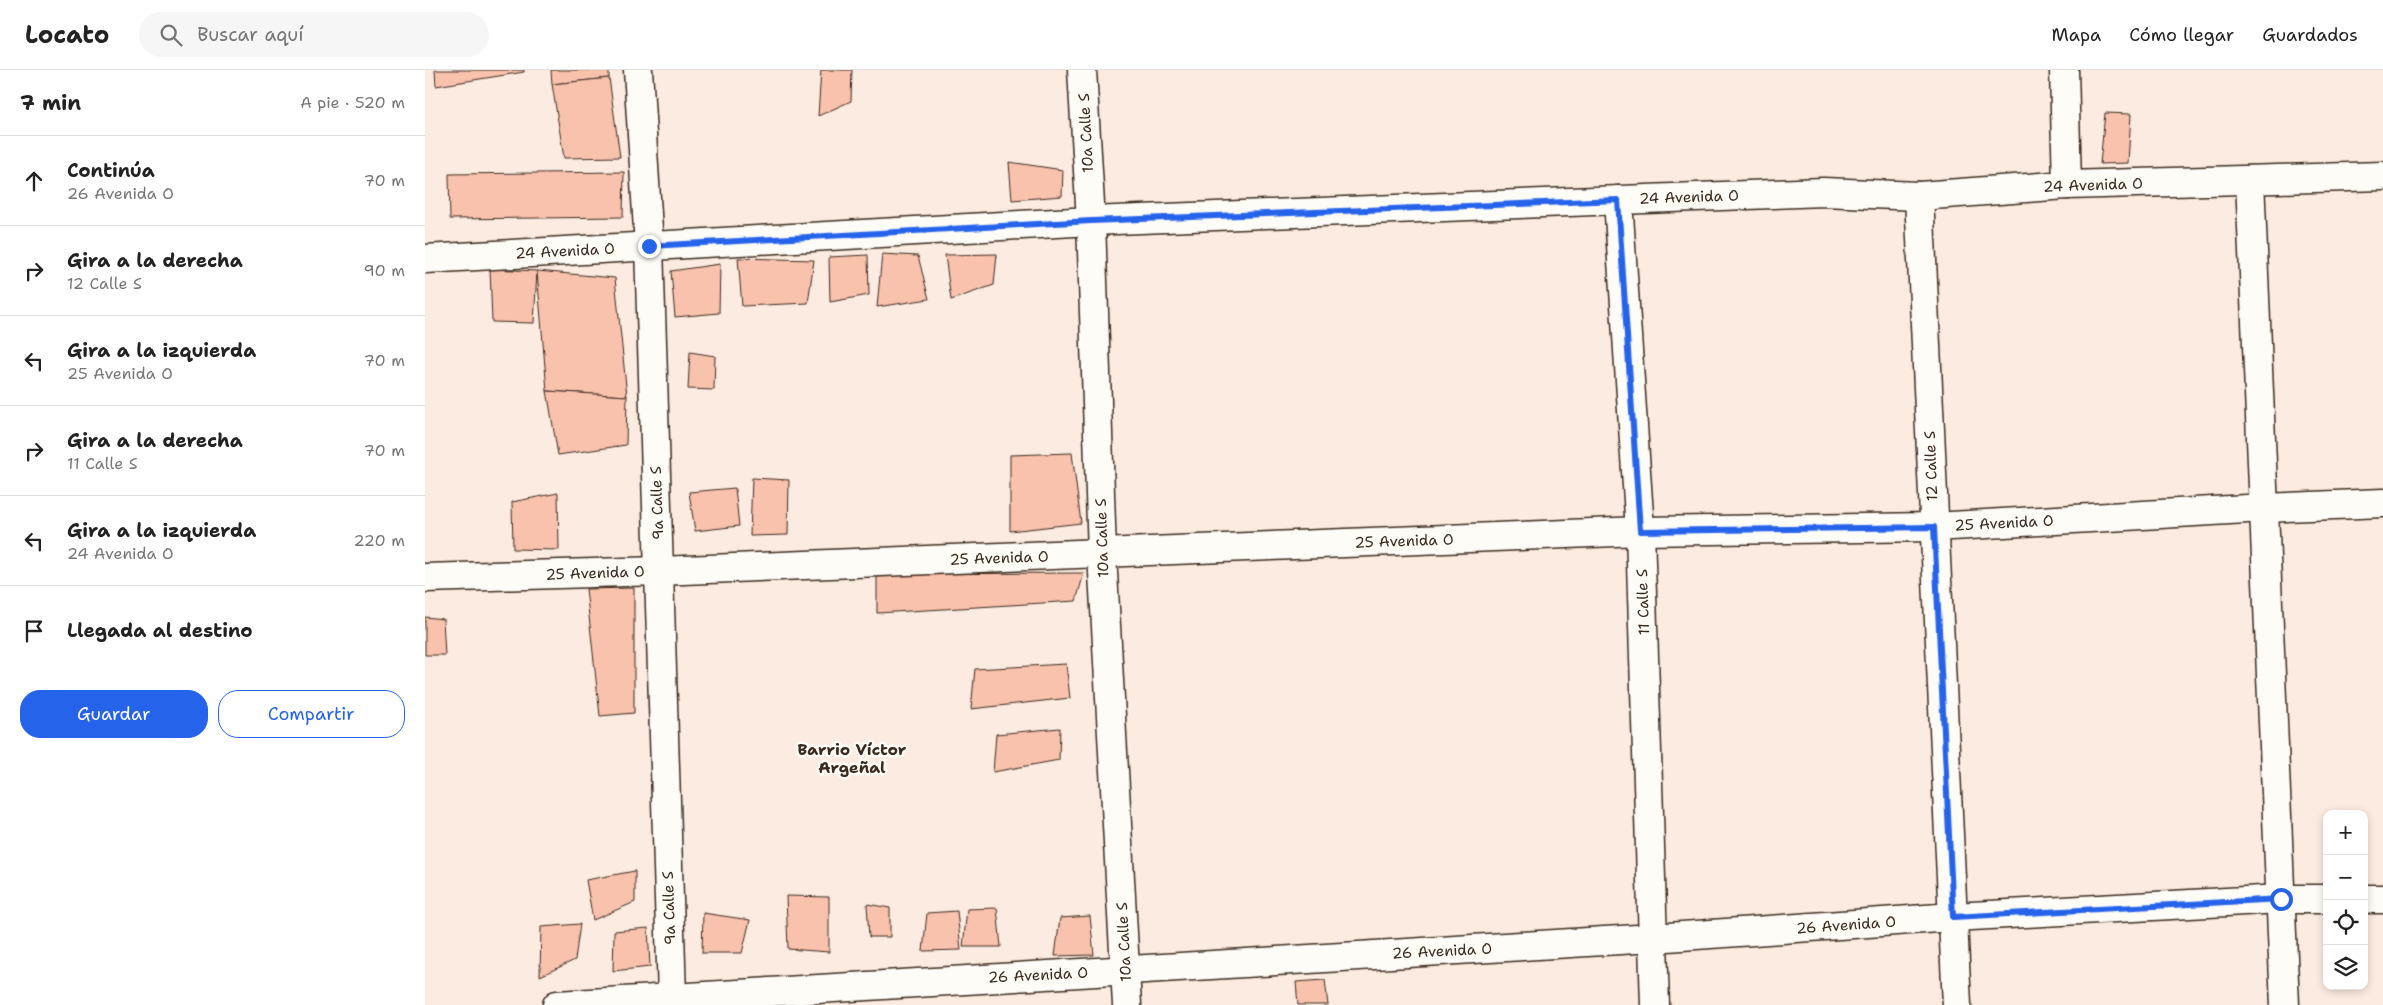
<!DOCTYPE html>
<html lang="es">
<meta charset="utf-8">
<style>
:root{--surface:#fff;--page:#f6f6f6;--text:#222;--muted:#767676;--line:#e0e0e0;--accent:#2563eb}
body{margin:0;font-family:"Shantell Sans",sans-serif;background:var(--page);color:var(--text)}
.controls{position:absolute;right:15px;bottom:15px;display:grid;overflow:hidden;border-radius:10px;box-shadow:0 2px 8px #0003}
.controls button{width:45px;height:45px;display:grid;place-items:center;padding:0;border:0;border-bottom:1px solid var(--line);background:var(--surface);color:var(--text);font:25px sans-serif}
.stop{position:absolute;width:15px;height:15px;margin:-11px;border:4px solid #2563eb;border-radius:50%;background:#fff}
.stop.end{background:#2563eb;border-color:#fff;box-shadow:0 1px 5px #0008}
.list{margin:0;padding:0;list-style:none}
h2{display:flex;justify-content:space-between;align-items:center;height:65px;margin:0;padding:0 20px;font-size:21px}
h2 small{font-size:16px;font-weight:400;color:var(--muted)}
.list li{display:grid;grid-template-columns:32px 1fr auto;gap:15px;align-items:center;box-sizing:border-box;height:90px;padding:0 20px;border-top:1px solid var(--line)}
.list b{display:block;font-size:19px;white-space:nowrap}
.list p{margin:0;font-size:16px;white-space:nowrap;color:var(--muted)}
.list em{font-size:16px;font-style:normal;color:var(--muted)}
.actions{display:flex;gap:10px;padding:15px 20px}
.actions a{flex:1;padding:11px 0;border:1px solid var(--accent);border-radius:20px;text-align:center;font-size:18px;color:var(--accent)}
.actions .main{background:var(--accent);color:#fff}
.icon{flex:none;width:28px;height:28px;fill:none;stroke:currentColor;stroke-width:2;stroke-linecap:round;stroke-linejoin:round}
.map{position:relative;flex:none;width:1958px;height:935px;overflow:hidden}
header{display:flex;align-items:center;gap:30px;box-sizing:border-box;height:70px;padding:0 25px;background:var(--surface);border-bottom:1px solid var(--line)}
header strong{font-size:24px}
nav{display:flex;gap:28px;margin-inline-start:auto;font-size:18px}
.search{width:350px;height:45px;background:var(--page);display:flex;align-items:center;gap:12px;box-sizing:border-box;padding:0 18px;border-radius:28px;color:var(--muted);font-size:19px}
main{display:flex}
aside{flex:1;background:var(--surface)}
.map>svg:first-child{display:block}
.building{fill:#f9c2ad;stroke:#3b2a1e}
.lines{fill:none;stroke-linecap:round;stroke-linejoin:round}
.minor-casing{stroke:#3b2a1e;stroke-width:31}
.minor{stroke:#fdfcf7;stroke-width:28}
.route{stroke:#2563eb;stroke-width:6}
.labels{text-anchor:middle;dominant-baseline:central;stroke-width:5;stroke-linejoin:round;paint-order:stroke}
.street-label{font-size:15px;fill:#3b2a1e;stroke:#fdfcf7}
.neighbourhood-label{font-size:16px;font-weight:bold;fill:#3b2a1e;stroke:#fdfcf7}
</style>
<header>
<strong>Locato</strong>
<div class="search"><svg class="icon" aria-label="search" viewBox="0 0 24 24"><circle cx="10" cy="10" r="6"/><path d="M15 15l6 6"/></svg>Buscar aquí</div>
<nav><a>Mapa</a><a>Cómo llegar</a><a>Guardados</a></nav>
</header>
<main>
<aside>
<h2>7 min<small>A pie · 520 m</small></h2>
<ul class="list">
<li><svg class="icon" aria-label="ahead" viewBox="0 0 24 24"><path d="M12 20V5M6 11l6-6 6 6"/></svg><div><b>Continúa</b><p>26 Avenida O</p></div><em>70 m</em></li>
<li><svg class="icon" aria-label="right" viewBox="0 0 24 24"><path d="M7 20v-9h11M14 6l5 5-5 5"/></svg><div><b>Gira a la derecha</b><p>12 Calle S</p></div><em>90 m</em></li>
<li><svg class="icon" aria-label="left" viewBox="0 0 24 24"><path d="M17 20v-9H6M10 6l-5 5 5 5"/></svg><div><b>Gira a la izquierda</b><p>25 Avenida O</p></div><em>70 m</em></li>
<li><svg class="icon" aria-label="right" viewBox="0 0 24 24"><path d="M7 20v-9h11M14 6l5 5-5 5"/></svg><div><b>Gira a la derecha</b><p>11 Calle S</p></div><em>70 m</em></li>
<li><svg class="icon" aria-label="left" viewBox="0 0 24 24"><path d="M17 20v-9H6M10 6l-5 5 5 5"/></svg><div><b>Gira a la izquierda</b><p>24 Avenida O</p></div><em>220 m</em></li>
<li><svg class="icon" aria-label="arrive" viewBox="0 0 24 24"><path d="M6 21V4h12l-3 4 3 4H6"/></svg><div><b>Llegada al destino</b></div></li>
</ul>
<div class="actions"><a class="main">Guardar</a><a>Compartir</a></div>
</aside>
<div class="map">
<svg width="1958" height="935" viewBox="0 0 1958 935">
<rect width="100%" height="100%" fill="#fcebe1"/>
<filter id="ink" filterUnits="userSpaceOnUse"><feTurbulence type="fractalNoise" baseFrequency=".02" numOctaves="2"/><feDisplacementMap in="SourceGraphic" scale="10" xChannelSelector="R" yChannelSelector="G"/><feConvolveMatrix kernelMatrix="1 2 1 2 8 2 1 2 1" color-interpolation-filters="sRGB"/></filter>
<g filter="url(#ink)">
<!-- building -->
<g class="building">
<path d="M10 0H99V2L11 16Z"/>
<path d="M126 0H184V8L127 14Z"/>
<path d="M396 0H427L426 31 393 46Z"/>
<path d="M184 8 195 87 139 88 127 14Z"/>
<path d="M1680 43 1706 44 1703 93 1675 94Z"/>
<path d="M584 92 638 100 637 126 587 130Z"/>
<path d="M199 102 198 147 25 149 24 104Z"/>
<path d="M457 184 493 186 504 229 452 237Z"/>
<path d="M572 184 569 215 526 230 520 185Z"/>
<path d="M443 185 444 225 405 232 404 187Z"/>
<path d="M313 188 389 190 383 233 317 236Z"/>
<path d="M295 194 294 243 250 247 246 201Z"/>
<path d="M65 199 112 201 109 253 67 252Z"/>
<path d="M112 201 190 208 202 326 122 321Z"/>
<path d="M265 282 290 286 289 320 263 319Z"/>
<path d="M122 321 202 326 201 375 133 385Z"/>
<path d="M647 383 656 453 585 461V385Z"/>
<path d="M327 408 364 410 363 465 325 466Z"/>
<path d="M310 418 314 456 270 461 264 422Z"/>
<path d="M133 423 134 480 88 479 87 432Z"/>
<path d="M659 503 651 531 452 543V504Z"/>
<path d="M209 518V643L175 646 161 519Z"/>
<path d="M0 547 18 549 20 585H0Z"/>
<path d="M641 594 645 628 546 639 550 599Z"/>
<path d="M635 658 634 690 568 702 571 664Z"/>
<path d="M210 801V832L168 850 161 810Z"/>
<path d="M361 826 404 827V882L363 879Z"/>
<path d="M442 834 465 838V867H444Z"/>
<path d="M572 838 576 877H538L542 839Z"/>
<path d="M532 841 536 880 498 881 502 843Z"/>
<path d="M278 843 325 850 317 883H277Z"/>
<path d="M665 846 669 885 630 886 635 848Z"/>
<path d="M155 854 150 890 115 906 116 857Z"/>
<path d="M223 858 225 897 188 901 189 861Z"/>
<path d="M900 910 903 935H873L871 912Z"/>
</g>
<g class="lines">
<defs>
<g id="minor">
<path d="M213 0 224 176 247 927"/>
<path d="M657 0 666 151 677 484 702 935"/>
<path d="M1639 0 1642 115"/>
<path d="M1825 110 1860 935"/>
<path d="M1494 126 1532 935"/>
<path d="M1193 130 1215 461 1230 935"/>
<path d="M0 189 666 151 1398 122 1494 126 1642 115 1958 106"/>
<path d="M0 508 234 501 1215 461 1509 457 1839 438 1958 433"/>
<path d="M1939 829H1958"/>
<path d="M132 935 1228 868 1528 847 1856 829H1902"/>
</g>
</defs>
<!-- minor casing -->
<use href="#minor" class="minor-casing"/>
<!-- minor -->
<use href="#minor" class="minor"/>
</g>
</g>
<g class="lines" filter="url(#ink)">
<!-- route -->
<path class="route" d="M224 176 666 151 1193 130 1215 461 1509 457 1528 847 1856 829"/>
</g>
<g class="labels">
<!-- street labels -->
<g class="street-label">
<text transform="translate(661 63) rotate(-93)">10a Calle S</text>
<text transform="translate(1668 115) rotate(-2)">24 Avenida O</text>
<text transform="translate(1264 127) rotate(-2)">24 Avenida O</text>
<text transform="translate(140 181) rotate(-3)">24 Avenida O</text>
<text transform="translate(1506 396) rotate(-92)">12 Calle S</text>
<text transform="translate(232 433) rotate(-92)">9a Calle S</text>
<text transform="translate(1579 453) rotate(-3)">25 Avenida O</text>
<text transform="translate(677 468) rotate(-92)">10a Calle S</text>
<text transform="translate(979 471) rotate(-2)">25 Avenida O</text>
<text transform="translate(574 488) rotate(-2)">25 Avenida O</text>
<text transform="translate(170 503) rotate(-2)">25 Avenida O</text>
<text transform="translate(1218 532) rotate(-92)">11 Calle S</text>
<text transform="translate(244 838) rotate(-92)">9a Calle S</text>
<text transform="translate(1421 855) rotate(-4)">26 Avenida O</text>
<text transform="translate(699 872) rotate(-93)">10a Calle S</text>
<text transform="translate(1017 881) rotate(-3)">26 Avenida O</text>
<text transform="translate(613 905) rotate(-3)">26 Avenida O</text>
</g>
<!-- neighbourhood labels -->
<g class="neighbourhood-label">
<text x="427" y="679">Barrio Víctor<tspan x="427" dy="18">Argeñal</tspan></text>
</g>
</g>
</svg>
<div class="controls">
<button>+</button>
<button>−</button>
<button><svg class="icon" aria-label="locate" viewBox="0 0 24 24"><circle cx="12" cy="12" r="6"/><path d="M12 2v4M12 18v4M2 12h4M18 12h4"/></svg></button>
<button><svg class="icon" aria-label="layers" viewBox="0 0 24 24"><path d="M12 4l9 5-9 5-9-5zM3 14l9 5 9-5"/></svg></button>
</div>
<div class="stop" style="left:1856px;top:829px"></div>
<div class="stop end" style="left:224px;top:176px"></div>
</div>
</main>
